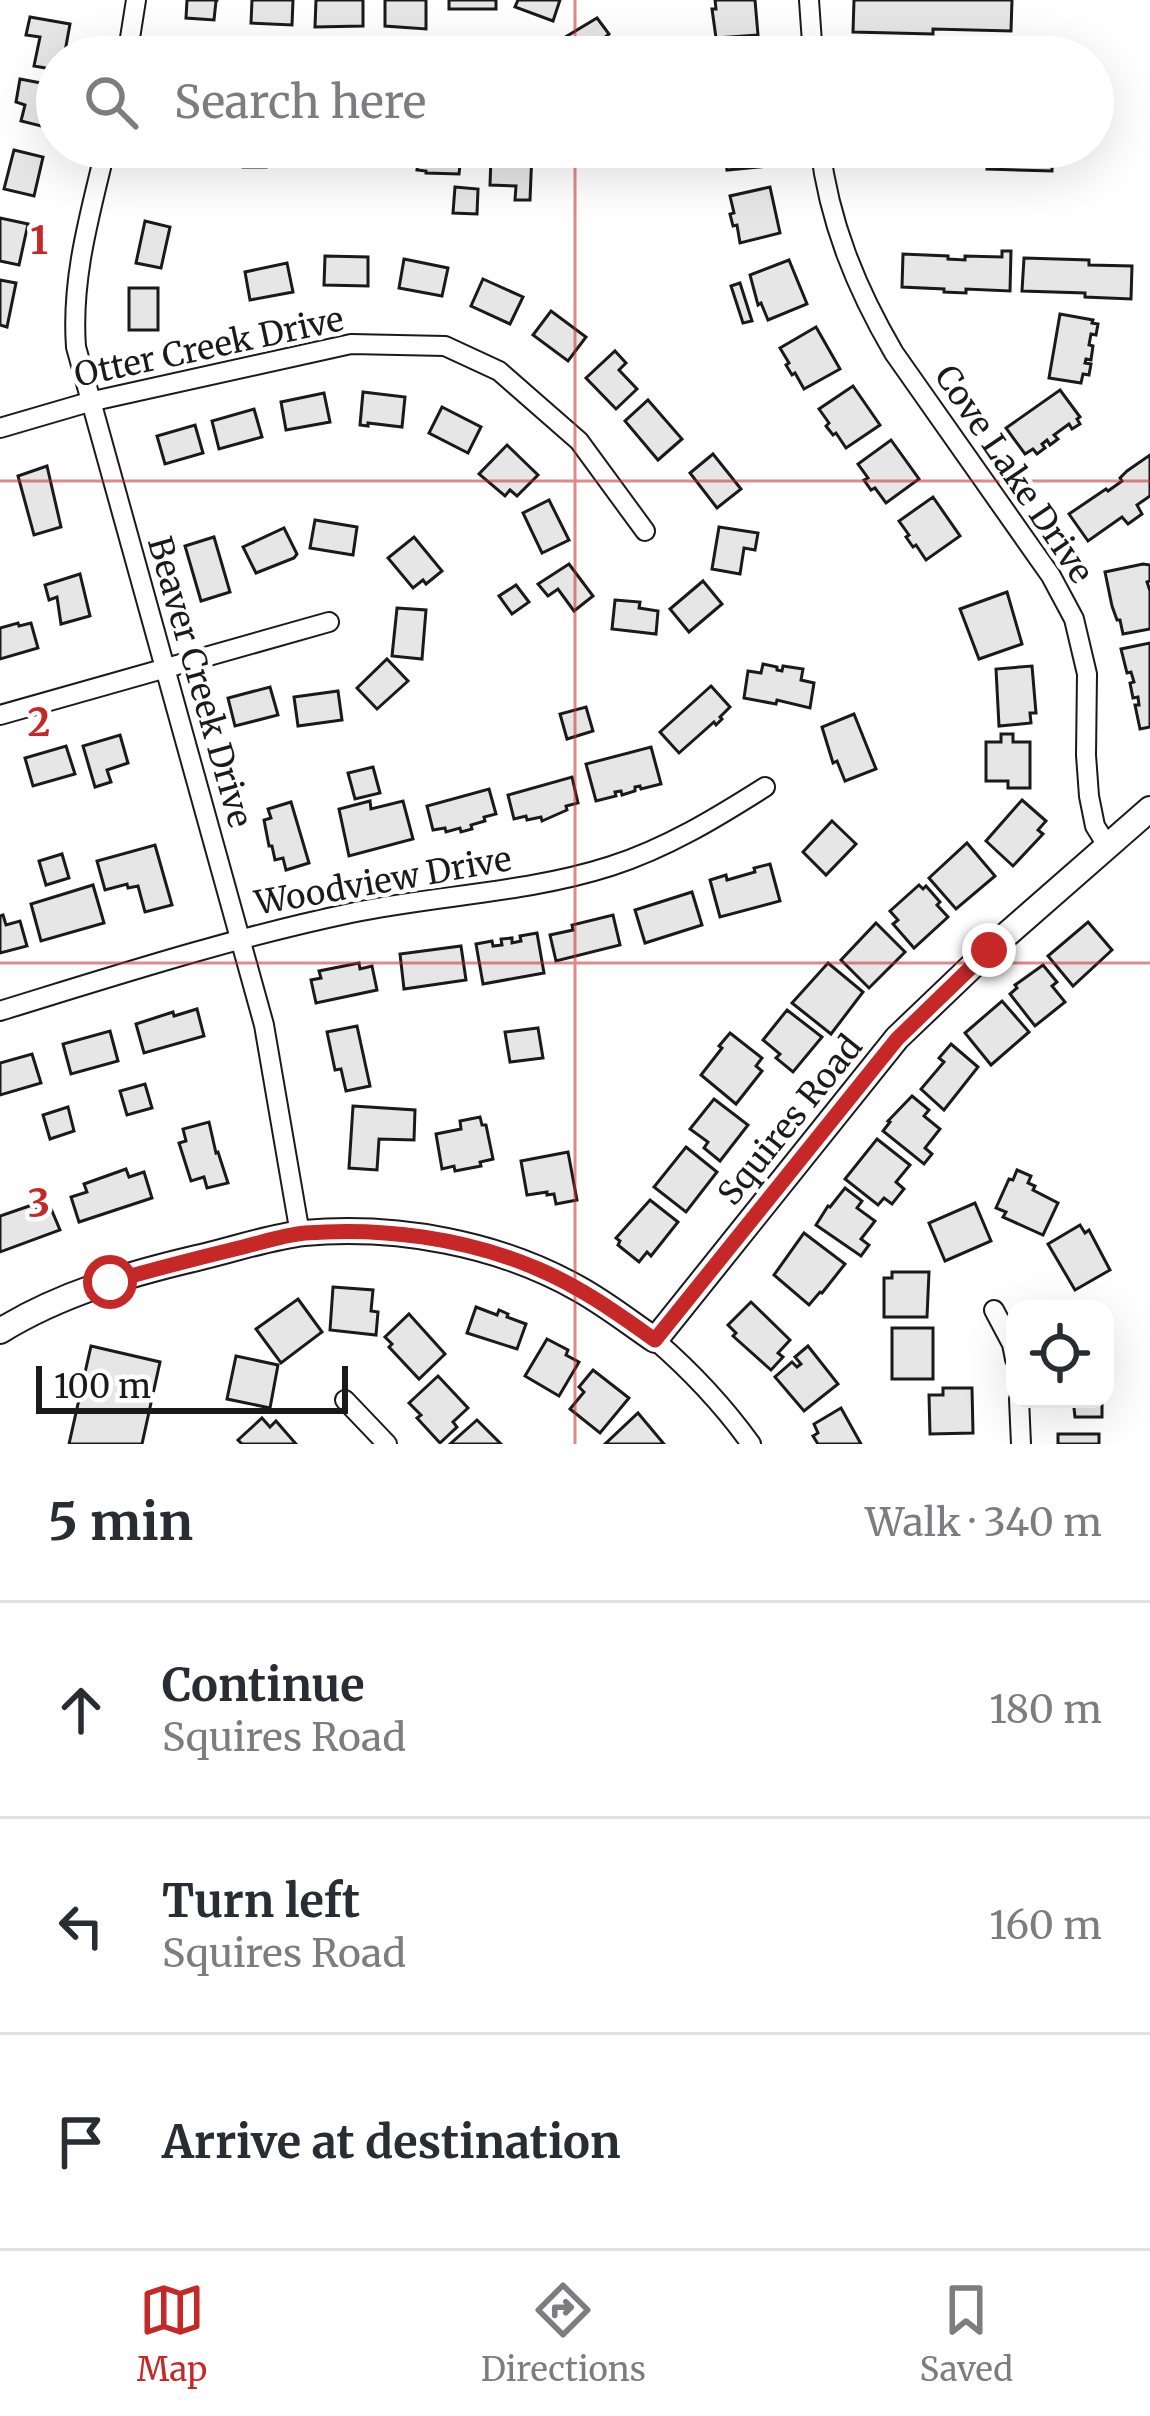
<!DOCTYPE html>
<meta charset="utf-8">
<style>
:root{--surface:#fff;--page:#f7f7f7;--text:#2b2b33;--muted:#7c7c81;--line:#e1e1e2;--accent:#c62828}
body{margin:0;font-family:Merriweather,serif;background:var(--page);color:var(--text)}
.controls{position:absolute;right:36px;bottom:36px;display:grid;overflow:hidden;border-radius:24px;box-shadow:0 12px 48px #0002}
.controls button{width:108px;height:108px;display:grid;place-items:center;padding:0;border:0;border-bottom:3px solid var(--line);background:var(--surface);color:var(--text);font:60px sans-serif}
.scale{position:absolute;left:36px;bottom:30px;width:312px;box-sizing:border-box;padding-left:12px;border:6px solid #1a1a1a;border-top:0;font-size:33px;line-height:42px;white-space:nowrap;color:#1a1a1a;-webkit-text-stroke:9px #fff;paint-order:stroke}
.stop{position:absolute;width:36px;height:36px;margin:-27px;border:9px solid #c62828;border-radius:50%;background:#fff}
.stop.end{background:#c62828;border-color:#fff;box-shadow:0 3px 12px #0008}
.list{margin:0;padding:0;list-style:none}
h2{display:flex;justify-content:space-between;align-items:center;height:156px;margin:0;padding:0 48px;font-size:51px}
h2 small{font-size:39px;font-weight:400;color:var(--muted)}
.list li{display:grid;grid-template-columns:78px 1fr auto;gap:36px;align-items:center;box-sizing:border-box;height:216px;padding:0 48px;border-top:3px solid var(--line)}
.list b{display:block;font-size:45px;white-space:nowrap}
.list p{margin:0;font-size:39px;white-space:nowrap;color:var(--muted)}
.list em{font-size:39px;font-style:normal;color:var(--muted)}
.icon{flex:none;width:66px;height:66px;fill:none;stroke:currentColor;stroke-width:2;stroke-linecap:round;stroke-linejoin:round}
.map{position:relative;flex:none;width:1150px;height:1444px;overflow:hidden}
.search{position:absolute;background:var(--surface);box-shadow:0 12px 48px #0002;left:36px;right:36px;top:36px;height:132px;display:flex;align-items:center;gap:30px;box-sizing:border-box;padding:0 42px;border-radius:66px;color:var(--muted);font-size:45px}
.sheet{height:804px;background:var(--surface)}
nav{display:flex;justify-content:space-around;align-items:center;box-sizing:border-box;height:168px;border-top:3px solid var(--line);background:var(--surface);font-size:33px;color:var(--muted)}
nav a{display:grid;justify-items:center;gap:6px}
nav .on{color:var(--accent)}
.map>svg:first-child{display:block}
.building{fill:#e6e6e6;stroke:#1a1a1a;stroke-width:3}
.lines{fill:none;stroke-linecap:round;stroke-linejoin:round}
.minor-casing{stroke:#1a1a1a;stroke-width:22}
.tertiary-casing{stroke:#1a1a1a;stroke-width:28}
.minor{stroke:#fff;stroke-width:18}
.tertiary{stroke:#fff;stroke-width:24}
.route{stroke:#c62828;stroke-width:15}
.grid{fill:none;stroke:#c62828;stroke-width:3;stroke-opacity:0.55}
.labels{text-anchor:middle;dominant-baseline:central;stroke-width:9;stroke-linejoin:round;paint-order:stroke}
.street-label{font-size:33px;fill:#1a1a1a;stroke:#fff}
.grid-label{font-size:39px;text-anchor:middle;font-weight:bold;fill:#c62828;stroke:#fff;stroke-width:9;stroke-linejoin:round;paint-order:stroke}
</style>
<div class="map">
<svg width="1150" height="1444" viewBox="0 0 1150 1444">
<rect width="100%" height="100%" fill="#fff"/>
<!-- building -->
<g class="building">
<path d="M187 0H218L216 1 214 20 186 18Z"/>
<path d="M252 0H293L292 25 251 23Z"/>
<path d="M316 0H363V26L315 27Z"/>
<path d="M385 0H426V29L385 26Z"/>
<rect x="449" y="0" width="47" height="9"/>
<path d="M518 0H560L553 21 515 7Z"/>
<path d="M715 0H755L758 35 716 38 712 9H716Z"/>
<path d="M854 0H1012L1011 31 933 29V34L853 32Z"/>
<path d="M30 17 70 24 64 57H57V70L34 66 40 37 26 35Z"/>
<path d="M597 18 609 34 597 44 604 57H566L557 42Z"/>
<path d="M20 79 57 86 49 128 21 121 25 105 16 102Z"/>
<path d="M226 147H266V167H243V157H228Z"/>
<path d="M293 147H335L334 158 292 157Z"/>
<path d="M360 147H402L401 160 360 159Z"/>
<path d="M420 147H462L459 174 426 173V171L417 170Z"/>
<path d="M720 147H766L768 166 727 170 725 153 721 154Z"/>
<path d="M864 147H1053L1052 171 987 169 988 160 928 157V163L863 161Z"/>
<path d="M14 150 43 157 34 196 4 189Z"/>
<path d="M512 152H532L530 200H515L516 186 490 185 491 157H512Z"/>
<path d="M455 187 478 189 477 214 453 213Z"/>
<path d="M770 187 780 233 740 243 737 225 733 226 730 214 734 213 730 196Z"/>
<path d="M0 218 28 224 19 265 0 261Z"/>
<path d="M145 221 170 227 161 268 136 263Z"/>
<path d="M1002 251H1011L1010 291 966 289V293L944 292V289L902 287 903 254 948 256V259L965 260V256L1002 257Z"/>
<path d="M325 256 368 257V286L324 285Z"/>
<path d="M1024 258 1089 260V265L1132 266 1131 299 1085 297V293L1022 291Z"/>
<path d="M404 259 448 268 442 296 399 288Z"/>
<path d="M789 260 807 304 768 320 761 303 758 305 750 275Z"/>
<path d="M287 263 293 292 250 300 245 272Z"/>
<path d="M483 279 523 297 510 324 471 306Z"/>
<path d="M0 280 16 283 7 327 0 325Z"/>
<path d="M740 283 752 321 743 323 731 286Z"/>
<rect x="129" y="288" width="29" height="42"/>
<path d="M551 311 586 337 568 361 533 335Z"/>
<path d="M1060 314 1093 320 1092 323 1098 324 1096 335 1091 334 1089 345 1093 346 1091 360 1086 359 1085 363 1091 364 1089 375 1083 374 1081 383 1049 378Z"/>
<path d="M816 327 840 369 804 389 795 373 792 375 786 365 789 363 780 348Z"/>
<path d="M615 351 626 363 619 370 637 389 616 409 586 378Z"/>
<path d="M853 386 880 425 846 448 836 433 833 435 826 426 829 423 819 409Z"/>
<path d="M1060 390 1080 417 1077 419 1080 424 1072 429 1069 424 1054 435 1058 439 1050 445 1047 440 1042 444 1045 448 1037 454 1033 449 1025 454 1006 428Z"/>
<path d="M363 392 405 397 402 427 368 423V426L360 425Z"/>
<path d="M324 393 330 422 286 430 281 402Z"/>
<path d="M648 400 682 439 658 460 625 421Z"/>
<path d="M442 407 481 427 468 453 429 433Z"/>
<path d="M254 409 262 437 219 449 212 421Z"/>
<path d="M195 425 203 453 165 464 157 436Z"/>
<path d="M891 440 919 479 886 503 875 488 871 490 864 480 868 478 858 464Z"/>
<path d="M507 445 538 475 517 496 510 490 505 496 479 474Z"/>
<path d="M713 454 741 489 717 508 690 473Z"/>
<path d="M1150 455V496L1137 505 1142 514 1128 524 1122 517 1088 541 1069 514 1106 489 1108 491 1122 481 1120 478 1127 471Z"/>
<path d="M47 466 61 527 34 535 18 476Z"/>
<path d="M933 497 960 536 926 560 916 545 913 547 906 537 909 535 899 521Z"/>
<path d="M549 500 569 540 542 553 523 513Z"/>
<path d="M315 520 357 527 353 555 310 548Z"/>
<path d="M719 527 758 533 755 550 744 548 740 574 712 569Z"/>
<path d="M284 528 297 554 294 558 256 573 243 547Z"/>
<path d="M214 537 230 592 201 601 185 546Z"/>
<path d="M414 537 442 571 426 584 423 580 413 588 388 558Z"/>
<path d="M569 564 593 596 574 611 558 589 548 596 538 584Z"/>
<path d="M1143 564 1150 565V581L1147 582 1150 591V629L1123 634 1120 620H1117L1112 606 1105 572Z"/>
<path d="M80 574 90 616 61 624 57 597 49 600 45 585Z"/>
<path d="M703 581 722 604 689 632 670 609Z"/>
<path d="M516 585 529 602 512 614 499 596Z"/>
<path d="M1007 592 1022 644 979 659 960 609Z"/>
<path d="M615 600 640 602 639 608 658 611 656 634 612 629Z"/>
<path d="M397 608 426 610 422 659 392 656Z"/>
<path d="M18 623 19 626 31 623 38 648 0 659V628Z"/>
<path d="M1150 643V727L1140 729 1135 705H1139L1138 697 1133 698 1130 683 1134 682 1131 672 1127 673 1121 649Z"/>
<path d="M387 659 408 681 377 709 357 688Z"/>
<path d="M763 664 777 667V670L782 671 783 666 803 669 801 680 814 683 810 708 777 700 776 704 744 698 748 671 761 673Z"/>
<path d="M1032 666 1036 713H1030L1031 723 999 726 996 669Z"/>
<path d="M711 686 730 707 720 717 722 719 716 725 714 722 679 753 660 732Z"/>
<path d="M270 687 278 715 235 726 228 698Z"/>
<path d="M338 691 342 720 298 726 294 697Z"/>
<path d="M586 707 593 731 567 739 560 714Z"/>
<path d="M854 714 876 769 845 781 837 761 833 763 822 727Z"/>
<path d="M1001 734H1013V742H1030V788H1008V781H986V742H1001Z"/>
<path d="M120 735 128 763 107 770 111 782 95 787 83 746Z"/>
<path d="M66 746 75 774 33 786 25 758Z"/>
<path d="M651 747 661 784 641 789 640 786 635 787V791L622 795 621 791 615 792 616 796 596 801 586 764Z"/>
<path d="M373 767 380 793 355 799 348 773Z"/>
<path d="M572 777 578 803 566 806 567 810 542 821 541 817 527 820 526 816 514 819 508 795Z"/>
<path d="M489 789 496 814 484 817 485 821 471 825 472 829 461 832 460 828 446 832 445 828 433 830 427 806Z"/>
<path d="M1022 800 1046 821 1038 830 1043 834 1013 866 986 841Z"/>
<path d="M370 801 371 809 403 801 413 839 349 856 339 809Z"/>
<path d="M291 802 309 863 286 870 283 858 275 860 272 846H269L264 820 271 818 268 809Z"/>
<path d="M832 821 856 844 826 875 803 852Z"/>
<path d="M967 843 995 876 956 909 929 878Z"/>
<path d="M155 845 172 905 145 912 138 886 128 888 127 884 105 890 97 861Z"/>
<path d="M62 854 69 878 46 885 39 861Z"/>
<path d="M770 864 780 901 720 917 710 880 726 875 727 880 755 872 754 868Z"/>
<path d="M93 885 104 923 41 941 31 904Z"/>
<path d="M919 885 923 889 926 886 940 902 937 905 948 917 914 948 893 924 898 920 890 911Z"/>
<path d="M692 892 702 925 645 943 635 910Z"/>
<path d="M3 915 6 925 20 921 27 946 0 953V916Z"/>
<path d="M613 915 620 945 556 961 550 935 573 930 572 925Z"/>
<path d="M1088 922 1112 950 1073 986 1048 956Z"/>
<path d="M876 923 905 952 869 988 841 960Z"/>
<path d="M537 933 544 973 483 984 476 944 492 941 493 946 502 945 501 939 512 938V943L521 941 520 936Z"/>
<path d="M461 946 466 980 404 989 400 954Z"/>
<path d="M359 963 360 969 372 966 377 990 316 1003 311 980 321 978 319 971Z"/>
<path d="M828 963 863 992 831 1034 792 1003Z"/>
<path d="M1043 965 1057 982 1052 986 1065 1002 1035 1026 1010 994 1017 988 1015 985Z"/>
<path d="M1002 1001 1029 1032 991 1065 965 1033Z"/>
<path d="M197 1009 204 1036 144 1053 136 1024 173 1012 174 1016Z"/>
<path d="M787 1010 822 1037 793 1072 776 1058 780 1054 763 1040Z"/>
<path d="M357 1026 370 1086 346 1091 341 1069 335 1070 327 1032Z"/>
<path d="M538 1028 543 1058 510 1062 505 1032Z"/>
<path d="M110 1031 118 1061 71 1074 63 1044Z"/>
<path d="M730 1033 762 1058 756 1066 762 1071 736 1104 701 1075 722 1048 719 1046Z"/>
<path d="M951 1044 978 1067 944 1110 921 1089 944 1062 939 1058Z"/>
<path d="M32 1054 41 1083 0 1095V1063Z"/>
<path d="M145 1084 152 1108 127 1115 120 1091Z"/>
<path d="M912 1096 929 1110 924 1116 940 1129 925 1148 932 1154 924 1164 883 1131 890 1122 888 1121Z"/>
<path d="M714 1099 748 1125 720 1161 704 1148 708 1142 690 1129Z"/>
<path d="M353 1106 415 1110 414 1140 379 1139 377 1170 349 1168Z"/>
<path d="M68 1107 74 1131 50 1139 43 1115Z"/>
<path d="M480 1117 482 1125H486L493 1159 480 1162 481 1166 455 1171 454 1166 442 1169 436 1134 461 1129 460 1121Z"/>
<path d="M209 1122 216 1153 218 1152 228 1183 207 1188 204 1177 191 1181 179 1143 186 1141 183 1129Z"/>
<path d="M877 1139 910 1165 896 1182 904 1189 892 1204 884 1198 878 1205 845 1179Z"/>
<path d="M686 1147 717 1172 686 1212 654 1187Z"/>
<path d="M568 1152 577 1200 556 1204 554 1194 547 1195V1192L527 1195 521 1161Z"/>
<path d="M126 1169 129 1177 144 1172 152 1198 79 1222 71 1197 87 1192 84 1184Z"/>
<path d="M1017 1170 1031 1176 1028 1183 1035 1186 1033 1190 1058 1203 1043 1235 1003 1217 1006 1212 996 1208 1009 1179 1013 1180Z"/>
<path d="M845 1188 862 1201 857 1208 875 1221 861 1239 869 1245 861 1256 816 1225 828 1206 830 1207Z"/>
<path d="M650 1200 678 1222 651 1256 647 1252 639 1262 618 1245 620 1241 616 1238Z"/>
<path d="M975 1203 991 1241 945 1261 929 1223Z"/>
<path d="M35 1204 37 1209 49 1204 60 1230 0 1252V1216Z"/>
<path d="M1080 1225 1085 1233 1089 1230 1110 1270 1075 1290 1048 1244Z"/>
<path d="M804 1233 845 1264 822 1293 820 1292 809 1305 774 1275Z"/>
<path d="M892 1272H929L927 1317H884V1278H892Z"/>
<path d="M333 1287 373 1290 371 1311 378 1312 376 1335 330 1330Z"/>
<path d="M298 1299 322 1332 281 1363 256 1329Z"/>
<path d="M751 1302 790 1340 778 1353 783 1357 771 1370 733 1336 736 1333 728 1325Z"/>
<path d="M476 1307 497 1315 499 1310 508 1314 507 1317 526 1324 517 1349 467 1333Z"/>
<path d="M409 1314 445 1354 419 1379 389 1347 392 1344 385 1337Z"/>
<rect x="892" y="1328" width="41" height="51"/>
<path d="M547 1339 568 1350 566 1355 579 1362 559 1396 525 1376Z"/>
<path d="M91 1346 160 1362 142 1444H69Z"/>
<path d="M808 1346 838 1384 804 1411 775 1377 792 1362 797 1367 801 1364 795 1357Z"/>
<path d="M236 1356 278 1365 270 1408 227 1399Z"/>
<path d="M593 1370 629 1398 600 1433 570 1409 584 1392 579 1387Z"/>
<path d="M438 1376 468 1408 453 1422 457 1427 440 1443 417 1418 421 1415 409 1403Z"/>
<path d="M943 1388H972L973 1433 930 1434 929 1395H943Z"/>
<path d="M1102 1399V1417H1075L1073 1399Z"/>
<path d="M841 1408 861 1444H818L813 1436 818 1433 814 1424Z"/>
<path d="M638 1413 664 1444H605Z"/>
<path d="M262 1418 270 1427 276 1421 296 1444H242L238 1440Z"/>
<path d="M477 1420 501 1444H450Z"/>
<rect x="1058" y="1434" width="41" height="10"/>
</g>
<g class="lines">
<defs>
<g id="minor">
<path d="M809 0 813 57"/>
<path d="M127 57 136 0"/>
<path d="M106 147C90 214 71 278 76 347L264 1025 300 1234"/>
<path d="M820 147C829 222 856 288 894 353L1051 576 1074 619 1087 674 1086 755 1089 796 1095 826 1108 847"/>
<path d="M0 428 89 402 351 344 445 346 499 371 579 441 645 531"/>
<path d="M0 715 329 622"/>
<path d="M0 1011C117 975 232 938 351 913 437 895 527 893 611 866 667 848 716 818 765 787"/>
<path d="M994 1310 1012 1344 1015 1359"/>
<path d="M655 1340C692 1372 723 1405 751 1444"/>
<path d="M1019 1399 1021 1444"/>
<path d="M345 1400 387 1444"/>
</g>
<path id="tertiary" d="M0 1331C60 1294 129 1274 197 1258 232 1250 269 1237 304 1233 397 1225 498 1243 579 1289 606 1304 630 1323 655 1340L897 1038 989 950 1150 809"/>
</defs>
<!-- minor casing -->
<use href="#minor" class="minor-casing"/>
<!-- tertiary casing -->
<use href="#tertiary" class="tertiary-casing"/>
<!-- minor -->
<use href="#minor" class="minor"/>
<!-- tertiary -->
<use href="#tertiary" class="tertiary"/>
</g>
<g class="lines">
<!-- route -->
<path class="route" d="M110 1282C154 1269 198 1258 243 1247 263 1242 284 1235 305 1233 383 1227 466 1238 538 1269 581 1287 618 1314 655 1340L897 1039 989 950"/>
</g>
<!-- grid -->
<path class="grid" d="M575 0V57M575 147V1444M0 481H1150M0 963H1150"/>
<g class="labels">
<!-- street labels -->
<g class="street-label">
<text transform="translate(209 347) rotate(-12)">Otter Creek Drive</text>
<text transform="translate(1014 474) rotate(56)">Cove Lake Drive</text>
<text transform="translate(200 682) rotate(74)">Beaver Creek Drive</text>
<text transform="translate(383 881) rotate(-10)">Woodview Drive</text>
<text transform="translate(790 1120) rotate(-51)">Squires Road</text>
</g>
</g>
<g class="grid-label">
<text x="39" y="254">1</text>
<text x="39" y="736">2</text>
<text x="39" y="1217">3</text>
</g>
</svg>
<div class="controls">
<button><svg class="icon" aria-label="locate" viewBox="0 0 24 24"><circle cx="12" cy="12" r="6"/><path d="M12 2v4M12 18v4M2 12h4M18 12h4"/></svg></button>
</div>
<div class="scale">100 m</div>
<div class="stop" style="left:110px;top:1282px"></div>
<div class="stop end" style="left:989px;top:950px"></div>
<div class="search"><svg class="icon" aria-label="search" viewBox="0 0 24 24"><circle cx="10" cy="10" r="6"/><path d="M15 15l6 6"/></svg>Search here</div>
</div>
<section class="sheet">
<h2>5 min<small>Walk · 340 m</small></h2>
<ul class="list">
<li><svg class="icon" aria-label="ahead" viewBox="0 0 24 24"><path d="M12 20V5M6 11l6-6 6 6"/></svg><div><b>Continue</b><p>Squires Road</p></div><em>180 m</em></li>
<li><svg class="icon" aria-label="left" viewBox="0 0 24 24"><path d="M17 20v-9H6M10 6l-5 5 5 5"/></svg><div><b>Turn left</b><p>Squires Road</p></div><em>160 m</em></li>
<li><svg class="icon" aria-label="arrive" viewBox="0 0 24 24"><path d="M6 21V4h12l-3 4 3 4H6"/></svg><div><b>Arrive at destination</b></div></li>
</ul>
</section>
<nav>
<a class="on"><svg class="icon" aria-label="map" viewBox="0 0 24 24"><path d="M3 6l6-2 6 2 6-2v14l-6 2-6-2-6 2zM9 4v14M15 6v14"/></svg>Map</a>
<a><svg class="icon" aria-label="directions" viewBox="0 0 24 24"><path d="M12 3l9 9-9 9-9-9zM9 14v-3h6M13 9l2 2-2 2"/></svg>Directions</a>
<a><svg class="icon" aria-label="saved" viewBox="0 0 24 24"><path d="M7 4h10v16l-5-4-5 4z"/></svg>Saved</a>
</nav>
